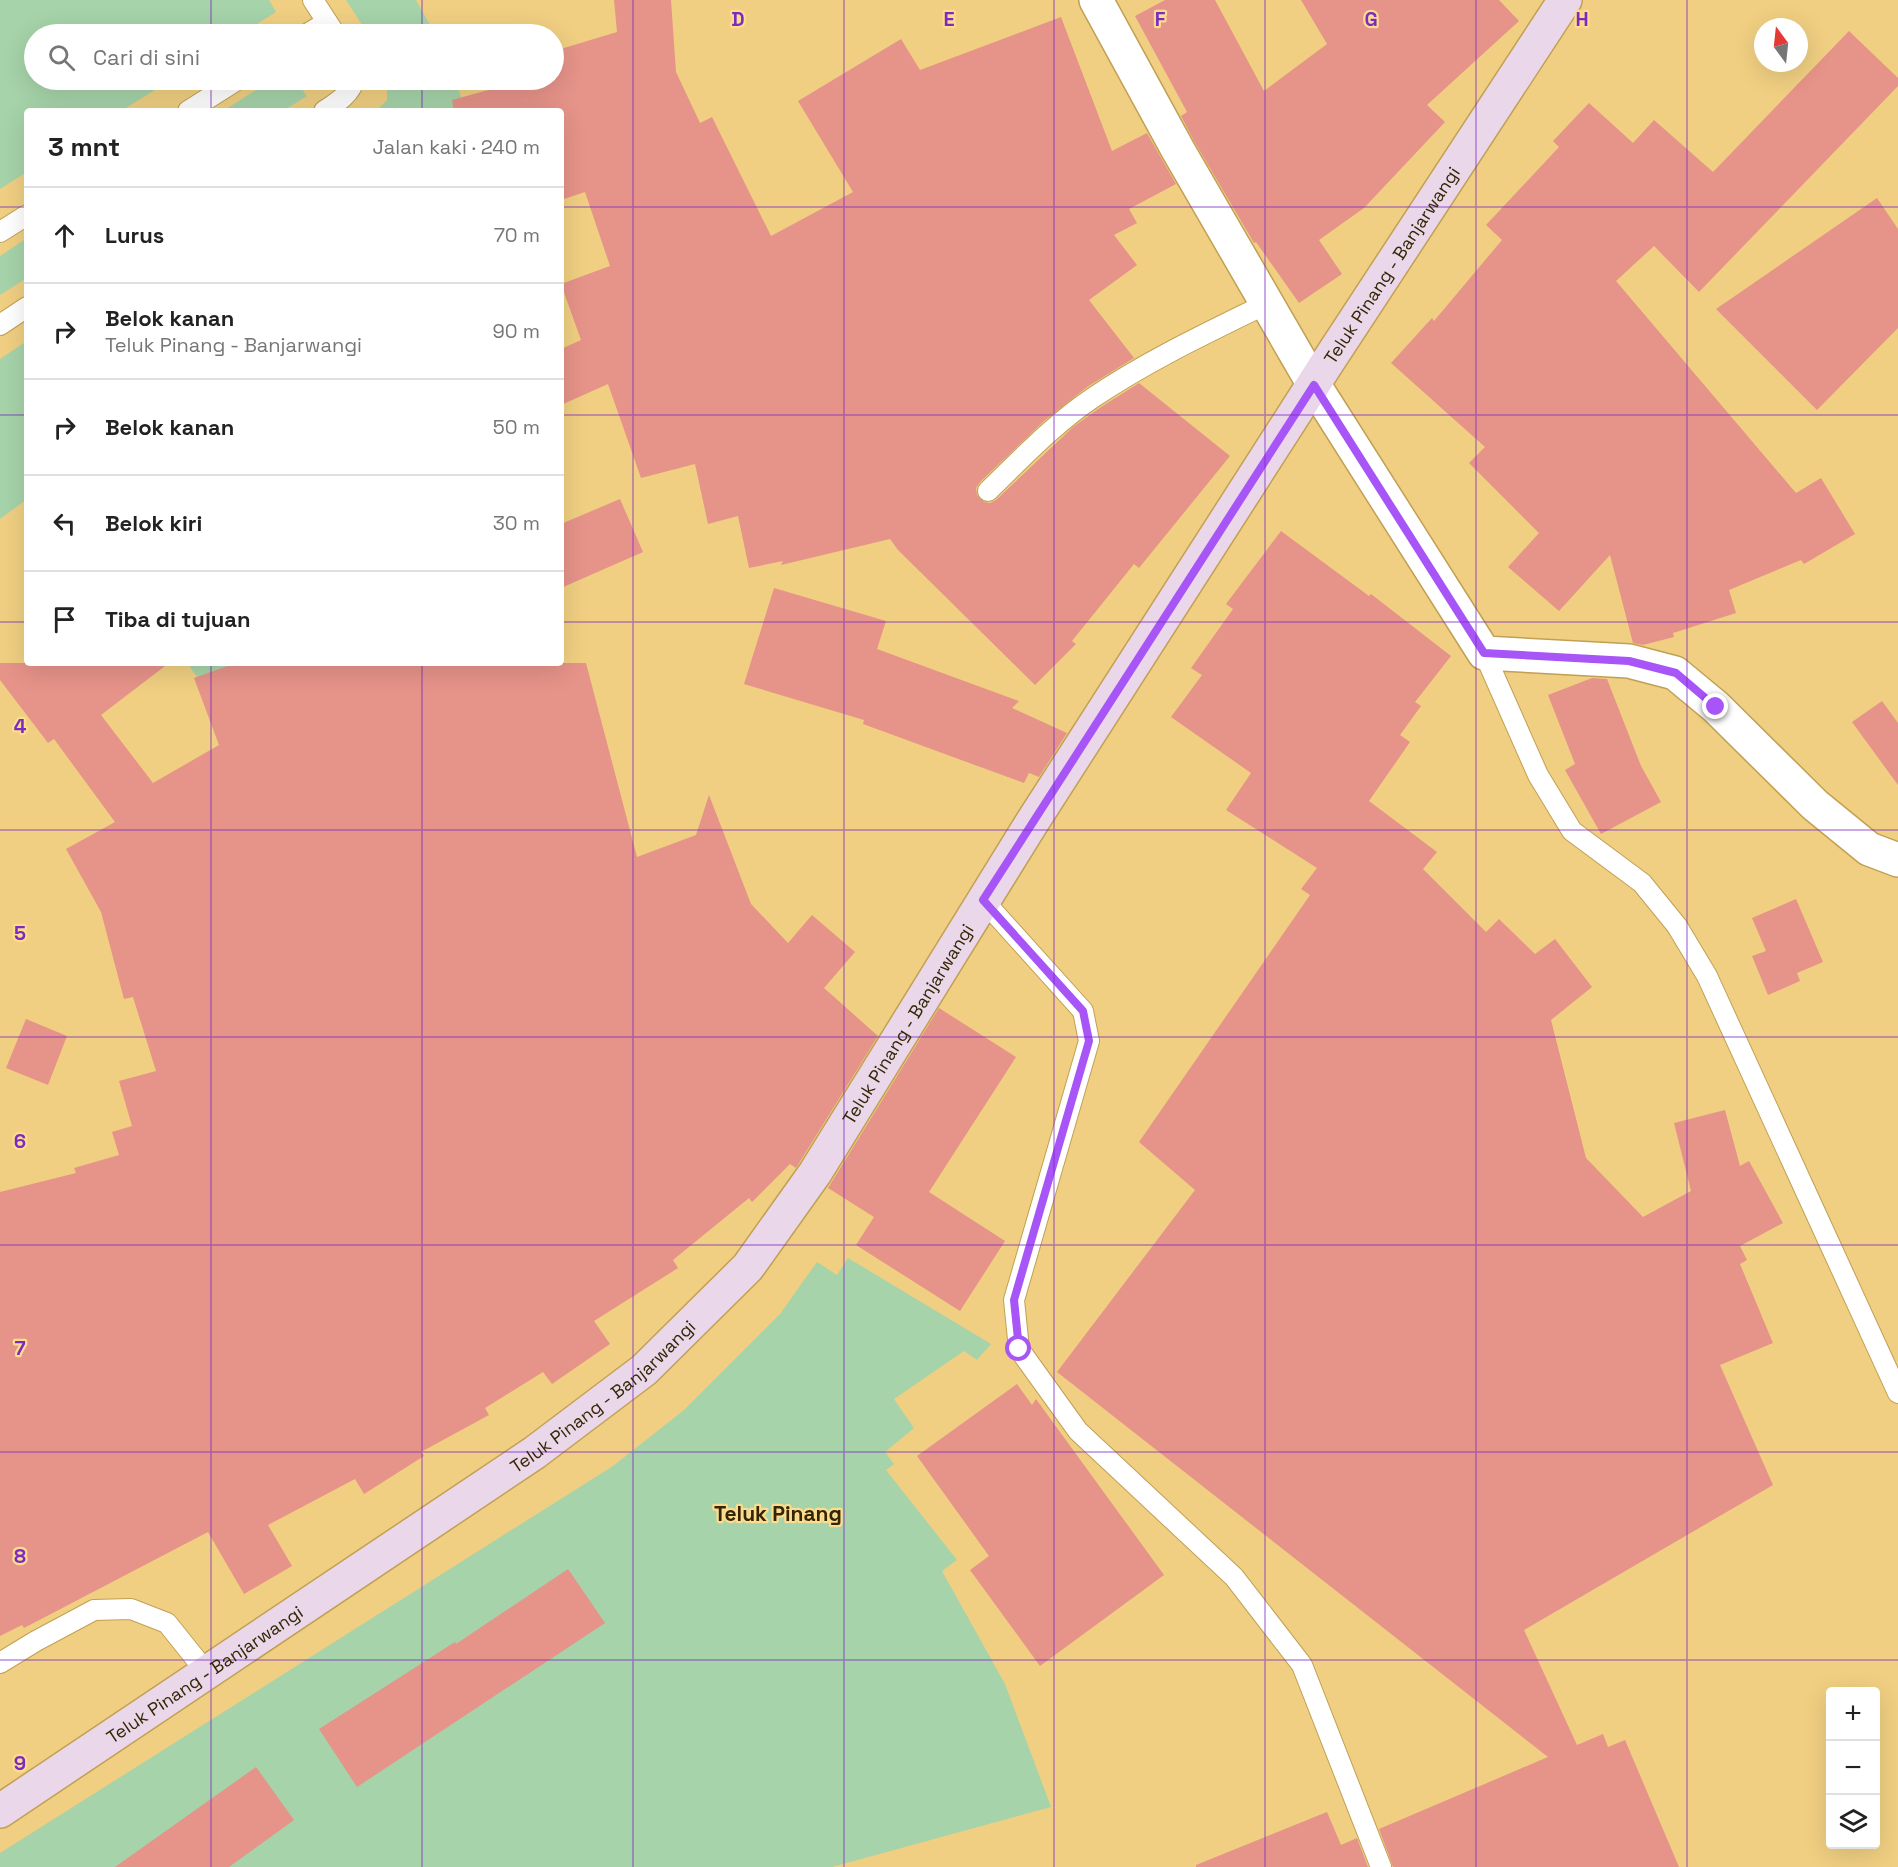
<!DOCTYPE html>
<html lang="id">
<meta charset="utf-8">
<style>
:root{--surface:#fff;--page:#f2f2f2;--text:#222;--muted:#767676;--line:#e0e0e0}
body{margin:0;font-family:"Space Grotesk",sans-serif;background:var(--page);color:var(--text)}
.controls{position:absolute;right:18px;bottom:18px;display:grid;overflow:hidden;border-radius:6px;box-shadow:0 6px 24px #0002}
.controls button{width:54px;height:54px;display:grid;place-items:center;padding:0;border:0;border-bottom:2px solid var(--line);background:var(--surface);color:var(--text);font:30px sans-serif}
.compass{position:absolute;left:1754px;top:18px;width:54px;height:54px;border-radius:50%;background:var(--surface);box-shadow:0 6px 24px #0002;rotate:345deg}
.stop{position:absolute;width:18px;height:18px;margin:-14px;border:4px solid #a855f7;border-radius:50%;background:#fff}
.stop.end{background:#a855f7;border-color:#fff;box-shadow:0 2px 6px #0008}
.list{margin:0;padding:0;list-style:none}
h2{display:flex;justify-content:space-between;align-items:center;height:78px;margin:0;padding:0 24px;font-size:26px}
h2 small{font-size:20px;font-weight:400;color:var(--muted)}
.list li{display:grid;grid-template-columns:39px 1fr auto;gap:18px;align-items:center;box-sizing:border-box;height:96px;padding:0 24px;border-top:2px solid var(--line)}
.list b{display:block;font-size:22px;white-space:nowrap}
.list p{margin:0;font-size:20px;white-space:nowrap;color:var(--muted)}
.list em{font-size:20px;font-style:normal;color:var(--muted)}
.icon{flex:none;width:33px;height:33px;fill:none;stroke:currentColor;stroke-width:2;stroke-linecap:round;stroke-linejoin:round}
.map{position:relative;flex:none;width:1898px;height:1867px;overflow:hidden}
.search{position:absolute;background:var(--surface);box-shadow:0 6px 24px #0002;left:24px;top:24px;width:540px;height:66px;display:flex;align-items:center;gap:15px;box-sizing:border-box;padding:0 21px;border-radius:33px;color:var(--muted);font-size:22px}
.panel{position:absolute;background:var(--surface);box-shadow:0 6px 24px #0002;left:24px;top:108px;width:540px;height:558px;border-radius:6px}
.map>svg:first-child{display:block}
.green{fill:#a6d3a9}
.building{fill:#e69389}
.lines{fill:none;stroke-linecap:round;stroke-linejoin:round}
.service-casing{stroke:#c1a054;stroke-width:22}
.minor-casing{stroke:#c1a054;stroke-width:36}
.secondary-casing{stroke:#c1a054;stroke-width:36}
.service{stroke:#fff;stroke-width:20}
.minor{stroke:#fff;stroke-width:33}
.secondary{stroke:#ead7ea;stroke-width:33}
.route{stroke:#a855f7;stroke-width:8}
.grid{fill:none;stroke:#7b2cbf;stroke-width:1.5;stroke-opacity:0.55}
.labels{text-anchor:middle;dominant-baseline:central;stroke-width:4.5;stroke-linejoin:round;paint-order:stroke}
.street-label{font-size:18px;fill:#332604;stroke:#fedc8f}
.quarter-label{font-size:21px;font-weight:bold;fill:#332604;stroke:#fedc8f}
.grid-label{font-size:20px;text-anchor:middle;font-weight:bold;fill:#7b2cbf;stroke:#fedc8f;stroke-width:4.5;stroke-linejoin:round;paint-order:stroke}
</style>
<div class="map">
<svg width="1898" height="1867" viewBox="0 0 1898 1867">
<rect width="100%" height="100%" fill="#f0cf82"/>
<!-- green -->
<g class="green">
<path d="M0 0H269L276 12 241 34H34V80H171L121 111H27V172L0 189Z"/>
<path d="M346 0H416L435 34H368Z"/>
<path d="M272 80H295L307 96 283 111H223Z"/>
<path d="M387 80H455L466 111H376L387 100Z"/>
<path d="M27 238V278L0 295V256Z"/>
<path d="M27 341V499L0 519V359Z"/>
<path d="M187 663H263L203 685Z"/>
<path d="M848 1258 991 1344 977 1360 964 1351 894 1399 914 1428 885 1452 894 1464 886 1470 957 1560 942 1571 1005 1684 1051 1807 832 1867H0V1853L613 1466 684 1410 780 1314 817 1262 837 1275Z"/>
</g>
<!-- building -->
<g class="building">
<path d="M614 0H671L676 72 700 123 712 117 771 236 853 192 798 101 901 39 920 70 1061 17 1112 151 1147 133 1176 184 1129 209 1137 223 1114 235 1137 265 1089 300 1134 358 1087 387 1044 421 980 482 976 488 977 495 984 502 990 503 996 500 1073 427 1101 407 1139 383 1230 456 1139 568 1134 564 1072 641 1076 644 1035 685 898 550 890 539 781 565 783 561 749 568 738 516 708 524 695 464 641 478 608 384 561 405V349L581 340 561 284 610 266 585 192 561 200V111H454L452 100 525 80H554V51L617 32Z"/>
<path d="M1165 0H1215L1264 91 1327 44 1301 0H1499L1519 21 1427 105 1445 122 1364 208 1319 240 1342 274 1299 303 1256 242 1254 243 1194 141 1181 116 1187 112 1135 16Z"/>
<path d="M1849 31 1898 78V86L1699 292 1654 246 1616 281 1796 493 1821 478 1855 534 1804 564 1801 560 1729 590 1736 613 1673 633 1674 637 1643 645 1633 643 1610 555 1559 611 1508 567 1539 533 1469 463 1485 447 1391 363 1432 318 1434 321 1502 240 1486 225 1559 147 1553 141 1589 103 1633 143 1654 120 1713 172Z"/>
<path d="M1877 198 1898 229V328L1817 410 1716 309Z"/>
<path d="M620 499 643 552 561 588V524Z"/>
<path d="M1281 531 1369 596 1371 594 1451 656 1415 702 1421 706 1400 735 1410 742 1369 801 1437 852 1423 869 1486 932 1499 919 1535 954 1555 939 1592 987 1551 1020 1586 1158 1643 1217 1691 1191 1674 1123 1725 1110 1740 1166 1749 1161 1783 1223 1740 1246 1747 1260 1740 1264 1773 1343 1720 1365 1773 1485 1524 1630 1577 1745 1603 1734 1608 1747 1625 1740 1679 1867H1393L1379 1829 1548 1757 1057 1372 1195 1190 1139 1142 1310 895 1301 889 1317 868 1226 810 1251 773 1171 717 1202 675 1191 668 1233 609 1226 604Z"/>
<path d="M774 588 886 621 877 649 1019 701 1012 708 1067 733 1039 777 1029 773 1024 783 863 724 864 720 744 684Z"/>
<path d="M0 663H169L101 715 153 783 219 745 194 678 236 663H586L637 857 696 835 709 795 751 904 788 943 812 915 855 952 824 988 878 1036 796 1168 790 1164 752 1202 749 1198 673 1260 678 1268 594 1321 610 1344 552 1384 543 1372 485 1408 489 1415 421 1452 424 1456 364 1494 355 1479 268 1525 292 1566 244 1594 208 1532 24 1628 22 1625 0 1636V1192L76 1173 74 1168 119 1155 112 1132 132 1126 119 1081 156 1071 133 997 124 999 101 912 66 849 115 822 54 739 48 743 0 680Z"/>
<path d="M1592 678 1607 679 1641 766 1661 802 1601 834 1565 770 1575 764 1548 695Z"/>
<path d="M1882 701 1898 723V785L1852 722Z"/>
<path d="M1796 899 1823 962 1797 973 1800 981 1768 995 1752 956 1766 951 1752 918Z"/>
<path d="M939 1008 1016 1057 929 1192 1005 1241 960 1311 856 1245 874 1217 828 1188Z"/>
<path d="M26 1019 67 1036 48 1085 6 1068Z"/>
<path d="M1017 1384 1032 1405 1036 1399 1164 1575 1040 1666 970 1570 989 1556 917 1456Z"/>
<path d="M568 1569 605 1623 357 1787 319 1729 455 1642 456 1644Z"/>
<path d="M256 1767 294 1820 229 1867H115Z"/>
<path d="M1327 1812 1341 1845 1357 1838 1368 1867H1196V1865Z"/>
</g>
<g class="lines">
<defs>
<g id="service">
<path d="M313 0 335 34"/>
<path d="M307 34 327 22"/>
<path d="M188 111 237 80"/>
<path d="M324 111C336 103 351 94 354 80"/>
<path d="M0 232 27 215"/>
<path d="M0 325 27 307"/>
<path d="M988 491C1022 458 1055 423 1094 397 1149 360 1209 332 1268 303"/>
<path d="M1484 653 1538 775 1572 831 1642 883 1677 926 1707 976 1898 1393"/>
<path d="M983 900 1083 1011 1089 1041 1014 1300 1019 1349 1078 1431 1234 1577 1302 1665 1381 1867"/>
<path d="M0 1663 36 1641 94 1610 131 1609 167 1623 207 1673"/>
</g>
<path id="minor" d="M1096 0 1178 150 1314 385 1484 653 1629 661 1675 673 1716 707 1815 805 1869 849 1898 860"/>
<g id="secondary">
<path id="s1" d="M0 1811 534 1453 644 1370 748 1267 815 1173 1031 824 1327 363 1565 0"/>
</g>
</defs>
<!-- service casing -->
<use href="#service" class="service-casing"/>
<!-- minor casing -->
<use href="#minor" class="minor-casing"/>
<!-- secondary casing -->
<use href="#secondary" class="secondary-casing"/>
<!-- service -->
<use href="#service" class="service"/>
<!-- minor -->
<use href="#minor" class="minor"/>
<!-- secondary -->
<use href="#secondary" class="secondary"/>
</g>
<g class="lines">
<!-- route -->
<path class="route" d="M1019 1349 1014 1300 1089 1041 1083 1011 983 900 1314 385 1484 653 1629 661 1676 673 1716 707"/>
</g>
<!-- grid -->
<path class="grid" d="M211 0V34M422 0V34M633 0V1867M844 0V1867M1054 0V1867M1265 0V1867M1476 0V1867M1687 0V1867M211 80V111M422 80V111M0 207H27M561 207H1898M0 415H27M561 415H1898M0 622H27M561 622H1898M211 663V1867M422 663V1867M0 830H1898M0 1037H1898M0 1245H1898M0 1452H1898M0 1660H1898"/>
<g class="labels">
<!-- street labels -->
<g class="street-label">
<text stroke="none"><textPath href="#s1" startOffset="2118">Teluk Pinang - Banjarwangi</textPath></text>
<text stroke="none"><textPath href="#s1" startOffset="1218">Teluk Pinang - Banjarwangi</textPath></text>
<text stroke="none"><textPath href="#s1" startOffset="732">Teluk Pinang - Banjarwangi</textPath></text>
<text stroke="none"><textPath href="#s1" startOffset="246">Teluk Pinang - Banjarwangi</textPath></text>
</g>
<!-- quarter labels -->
<g class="quarter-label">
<text x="778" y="1513">Teluk Pinang</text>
</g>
</g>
<g class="grid-label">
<text x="738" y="26">D</text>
<text x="949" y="26">E</text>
<text x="1160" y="26">F</text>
<text x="1371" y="26">G</text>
<text x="1582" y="26">H</text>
<text x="20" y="733">4</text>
<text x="20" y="940">5</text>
<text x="20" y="1148">6</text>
<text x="20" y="1355">7</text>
<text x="20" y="1563">8</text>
<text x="20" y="1770">9</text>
</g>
</svg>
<div class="controls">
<button>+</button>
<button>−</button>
<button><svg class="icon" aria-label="layers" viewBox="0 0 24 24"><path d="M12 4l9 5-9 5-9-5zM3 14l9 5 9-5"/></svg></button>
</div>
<svg class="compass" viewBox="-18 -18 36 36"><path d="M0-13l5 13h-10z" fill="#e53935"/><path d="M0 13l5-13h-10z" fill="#767676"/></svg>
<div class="stop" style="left:1019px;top:1349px"></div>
<div class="stop end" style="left:1716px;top:707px"></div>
<div class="search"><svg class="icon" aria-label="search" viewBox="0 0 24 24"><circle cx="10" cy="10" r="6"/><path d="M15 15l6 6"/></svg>Cari di sini</div>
<section class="panel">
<h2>3 mnt<small>Jalan kaki · 240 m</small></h2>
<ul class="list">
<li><svg class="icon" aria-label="ahead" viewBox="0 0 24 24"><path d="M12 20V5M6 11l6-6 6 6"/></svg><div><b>Lurus</b></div><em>70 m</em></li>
<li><svg class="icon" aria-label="right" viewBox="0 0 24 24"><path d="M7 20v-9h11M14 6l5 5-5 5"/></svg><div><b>Belok kanan</b><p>Teluk Pinang - Banjarwangi</p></div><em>90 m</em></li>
<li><svg class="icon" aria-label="right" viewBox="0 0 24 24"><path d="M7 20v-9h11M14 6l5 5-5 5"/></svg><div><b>Belok kanan</b></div><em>50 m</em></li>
<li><svg class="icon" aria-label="left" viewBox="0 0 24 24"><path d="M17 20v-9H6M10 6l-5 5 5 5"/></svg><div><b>Belok kiri</b></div><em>30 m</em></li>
<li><svg class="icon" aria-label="arrive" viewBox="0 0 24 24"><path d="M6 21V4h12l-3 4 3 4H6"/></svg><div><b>Tiba di tujuan</b></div></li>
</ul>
</section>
</div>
